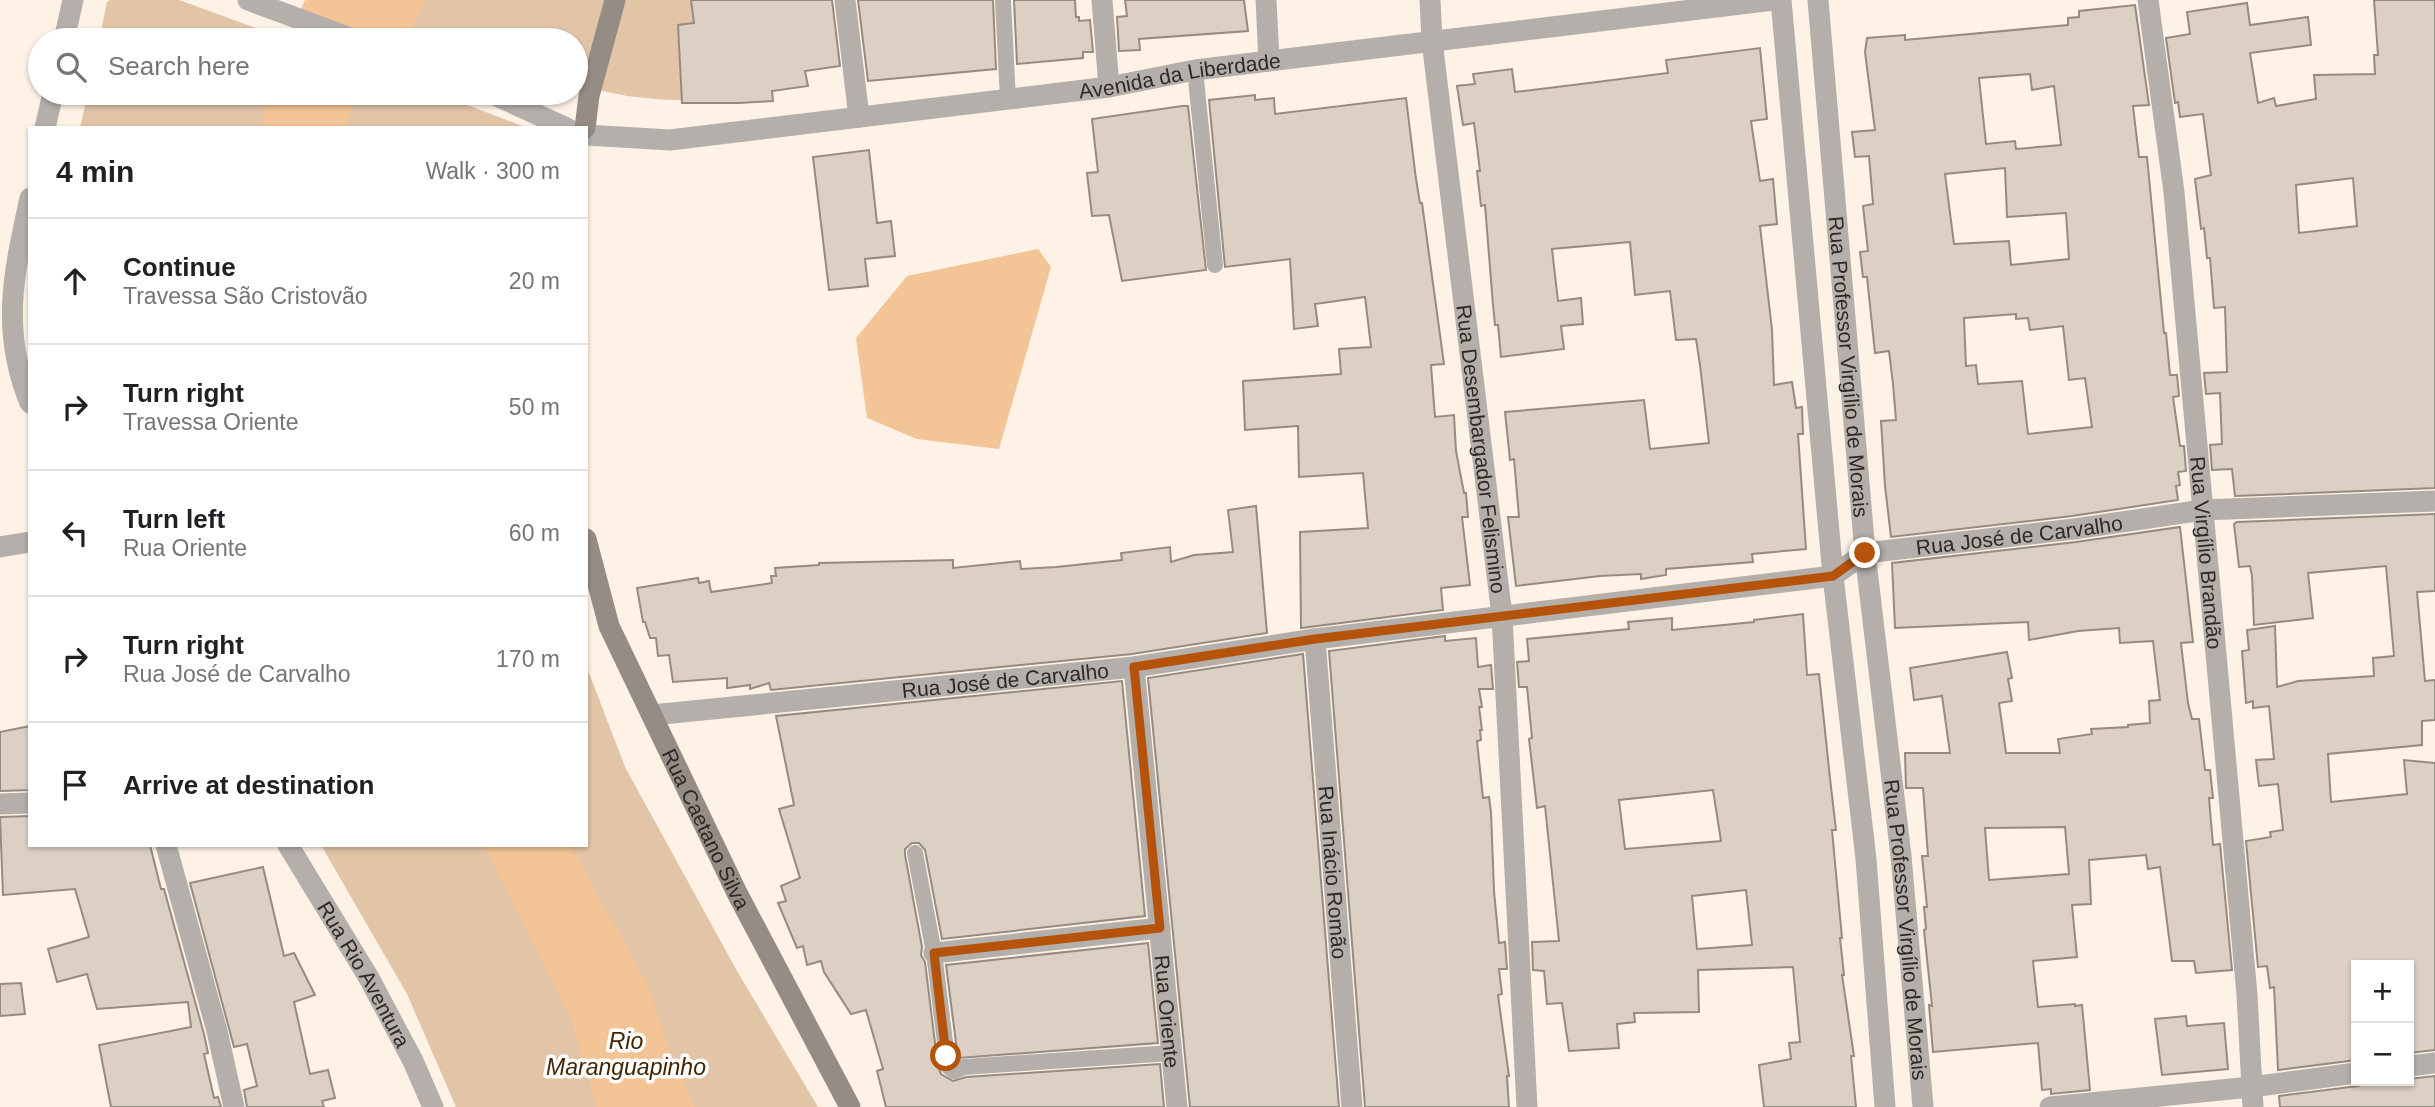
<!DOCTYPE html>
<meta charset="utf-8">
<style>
:root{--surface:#fff;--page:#f6f6f6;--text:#202124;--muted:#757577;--line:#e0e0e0}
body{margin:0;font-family:Helvetica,sans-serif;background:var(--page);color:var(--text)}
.controls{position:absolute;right:21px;bottom:21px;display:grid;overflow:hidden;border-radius:0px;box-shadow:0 2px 5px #0004}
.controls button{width:63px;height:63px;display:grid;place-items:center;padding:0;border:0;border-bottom:2px solid var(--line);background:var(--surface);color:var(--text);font:35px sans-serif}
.stop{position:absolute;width:21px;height:21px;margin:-16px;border:5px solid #b45309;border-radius:50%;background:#fff}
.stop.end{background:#b45309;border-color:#fff;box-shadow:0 2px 7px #0008}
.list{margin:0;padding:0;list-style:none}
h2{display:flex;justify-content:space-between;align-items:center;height:91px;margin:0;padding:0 28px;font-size:30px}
h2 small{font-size:23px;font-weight:400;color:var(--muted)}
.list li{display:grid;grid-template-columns:46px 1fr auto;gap:21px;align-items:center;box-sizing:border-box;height:126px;padding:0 28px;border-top:2px solid var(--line)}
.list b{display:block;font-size:26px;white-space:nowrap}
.list p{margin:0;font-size:23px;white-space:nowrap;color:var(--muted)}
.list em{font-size:23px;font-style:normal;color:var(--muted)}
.icon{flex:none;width:38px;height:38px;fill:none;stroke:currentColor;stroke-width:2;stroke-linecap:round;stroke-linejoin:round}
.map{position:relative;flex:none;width:2435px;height:1107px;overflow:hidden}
.search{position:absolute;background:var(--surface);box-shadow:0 2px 5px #0004;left:28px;top:28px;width:560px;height:77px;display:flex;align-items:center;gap:18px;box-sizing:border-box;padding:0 24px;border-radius:38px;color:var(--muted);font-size:26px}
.panel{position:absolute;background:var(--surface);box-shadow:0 2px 5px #0004;left:28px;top:126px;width:560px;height:721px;border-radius:0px}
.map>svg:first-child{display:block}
.green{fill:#e2c4a7}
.water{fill:#f3c495}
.building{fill:#dccfc4;stroke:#968b80;stroke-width:2;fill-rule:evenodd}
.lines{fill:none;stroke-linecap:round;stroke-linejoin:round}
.service{stroke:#b4afaa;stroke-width:16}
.minor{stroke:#b4afaa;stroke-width:21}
.secondary{stroke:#958d85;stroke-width:21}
.route{stroke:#b45309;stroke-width:9}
.labels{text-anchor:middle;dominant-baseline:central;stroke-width:7;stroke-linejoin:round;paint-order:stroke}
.street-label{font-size:21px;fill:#2d2924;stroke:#fff}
.water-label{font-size:23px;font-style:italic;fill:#422400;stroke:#fff}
</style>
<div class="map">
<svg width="2435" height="1107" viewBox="0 0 2435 1107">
<rect width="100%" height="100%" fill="#fef2e6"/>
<!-- green -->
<g class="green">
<path d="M110 0H179L289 40H99L107 2Z"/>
<path d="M366 0H770L726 100C677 101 622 101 576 82V40H424L407 33 415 20Z"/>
<path d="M88 93H436L528 128H80Z"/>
<path d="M586 665 625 767 737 971 818 1107H456L407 994 321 845H586Z"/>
</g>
<!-- water -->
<g class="water">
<path d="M305 0H428L407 33 398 40H287Z"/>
<path d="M268 93H355L345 128H263L265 103Z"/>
<path d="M1038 249 1051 267 999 449 917 439 867 418 856 338 907 276Z"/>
<path d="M483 845H570L649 987 672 1058 695 1107H597L570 1016Z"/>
</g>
<!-- building -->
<g class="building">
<path d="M691 0H832L840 66 805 71 808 86 772 91 773 101 739 103H682L678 25 694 23Z"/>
<path d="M858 0H993L996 69 868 81Z"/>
<path d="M1014 0H1075L1076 17H1079V21L1090 20 1093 52H1083V58L1017 64Z"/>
<path d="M1125 0H1244L1248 31 1139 39 1140 50 1119 51 1117 17 1127 16Z"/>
<path d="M2374 0H2435V488L2235 496 2232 469 2212 470 2210 445 2222 444 2220 393 2206 394 2204 373 2227 372 2225 307 2214 308 2210 258H2207L2204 228 2201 229 2195 179 2211 175 2203 114 2180 117 2178 102 2175 103 2166 38 2190 34 2187 12 2247 3 2250 25 2308 17 2311 45 2250 53 2258 103 2274 98 2276 106 2316 99 2314 75 2375 74 2374 55H2378ZM2353 178 2357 226 2299 233 2296 185Z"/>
<path d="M2135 5 2149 105 2133 106 2139 157H2147L2164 333H2166L2170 375H2177L2179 396 2173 397 2180 446H2184L2186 471 2178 472 2180 485 2176 486 2178 500 2072 516 1891 537 1885 486 1881 421 1896 420 1893 384 1889 351 1875 353 1867 277H1863L1860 252 1868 251 1863 206 1873 204 1869 156 1855 157 1852 132 1875 130 1865 52 1867 38 1905 35V40L2068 25V18L2079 17V11ZM2030 74 2032 90 2054 86 2061 145 2016 149 2015 141 1986 144 1979 78ZM2005 168 2007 217 2066 213 2069 259 2011 265 2009 241 1954 244 1945 174ZM2016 314V319L2028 318 2030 330 2063 326 2069 380 2085 378 2092 427 2028 434 2022 381 1978 384 1976 365 1966 366 1964 318Z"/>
<path d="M1760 48 1767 119 1751 121 1760 181 1773 179 1777 224 1760 226 1772 330 1774 385 1792 382 1796 408 1802 407 1803 434H1798L1806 549 1752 554 1753 562 1666 569V575L1641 579V574L1600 576 1516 586 1508 517H1519L1514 459 1510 460 1505 412 1644 400 1650 449 1709 443 1700 365 1696 339 1676 340 1670 291 1635 295 1630 242 1552 249 1558 301 1581 298 1583 324 1561 326 1564 349 1501 357 1498 325H1495L1493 305 1485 205 1481 206 1477 171H1480L1474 123 1463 125 1457 86 1475 84 1473 74 1512 69 1515 92 1589 83 1668 73 1666 60Z"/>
<path d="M1255 95V100L1274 98 1275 114 1406 98 1416 179 1420 203H1422L1444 364 1431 365 1435 417 1454 415 1456 451 1464 493H1466L1468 517H1462L1470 585 1441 588 1443 610 1301 628 1300 532 1368 528 1363 473 1299 477 1298 426 1245 430 1243 381 1341 374 1339 349 1371 347 1365 297 1315 304 1318 326 1294 329 1290 259 1225 267 1209 100Z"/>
<path d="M1182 106H1188L1206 270 1122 281 1109 215 1092 216 1087 173 1098 172 1092 119Z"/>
<path d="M869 150 877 223 891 221 895 256 865 259 868 286 829 290 813 157Z"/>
<path d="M1256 506 1267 633 1132 654 771 690 769 683 750 689V685L727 688V678L673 682 669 655 658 656 656 638H650L645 622H643L637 588 698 578 699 583 709 581 711 592 772 583 771 576H776L775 568 819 565V563L953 560V568L1020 561 1021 569 1056 567 1122 560 1121 553 1170 547 1171 562 1194 555 1233 552 1228 510Z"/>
<path d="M2435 514V591L2417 592 2425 681 2435 680V720L2422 721V745L2328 754 2331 802 2407 794 2404 760 2435 763V1050L2409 1053V965H2356V1060L2278 1070 2274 987 2270 988 2267 966 2258 967 2246 841 2271 837 2270 832 2283 830 2278 784 2259 786 2256 760 2274 759 2269 706 2253 708V701L2246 703 2242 651 2249 650 2247 630 2275 626 2277 687 2298 681 2374 676 2373 658 2394 656 2386 566 2308 573 2313 618 2254 625 2252 576 2250 566 2239 567 2234 524 2237 522Z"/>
<path d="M2180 527 2193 642 2181 643 2188 703 2192 719H2199L2205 770H2210L2213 798H2209L2213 845 2220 844 2232 970 2196 973 2194 961H2172L2160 867 2148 869 2146 855 2089 860 2091 904 2072 905 2077 957 2033 961 2038 1007 2075 1004V1006L2082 1005 2090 1090 2051 1094V1089L2042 1090 2038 1043 1933 1052 1929 1005 1932 1006 1924 930 1926 929 1924 907H1927L1922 856H1928L1923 788H1906L1905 753H1950L1942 696 1914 700 1910 668 2007 652 2012 678 2008 679 2012 701 1999 703 2006 753H2060L2058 739 2092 734 2091 729 2128 727V725L2150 723 2149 701 2160 700 2153 641 2120 643 2119 628 2078 631 2029 640 2028 622 1895 628 1892 563 2076 542ZM2065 827 2069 874 1989 880 1985 828Z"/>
<path d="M1803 614 1807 675 1819 674 1830 778 1836 830H1832L1842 938H1840L1844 975H1842L1854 1056H1851L1856 1107H1764L1759 1065 1791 1059 1789 1043 1800 1042 1793 967 1698 970 1699 1012 1634 1013 1635 1022 1617 1024 1619 1048 1569 1051 1562 1003 1547 1004 1544 971 1533 970 1532 942 1559 941 1545 806 1537 808 1529 739 1532 738 1527 687H1519L1517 662 1529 661 1527 639 1629 629 1628 622 1672 618V630L1754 622V620ZM1713 790 1721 841 1625 849 1619 800ZM1746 890 1752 945 1697 949 1692 896Z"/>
<path d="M1445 636V641L1476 638 1478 667 1491 665 1493 689H1479L1482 707H1479L1482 730H1480L1481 740 1477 741 1483 798 1489 797 1491 812 1494 891 1499 943 1505 942 1507 969H1499L1502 994 1498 995 1509 1076H1507L1509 1107H1365L1329 651Z"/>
<path d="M1303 654 1339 1107H1190L1148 678Z"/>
<path d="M1122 681 1145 916 942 939 925 850 919 843H912L905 849V855L922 947 921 955 925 962 938 1067 941 1074 953 1081 966 1077 1160 1064 1164 1107H886L877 1071 883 1069 866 1010 851 1014 824 972 821 961 807 965 803 946 797 948 778 903 786 901 781 886 800 878 779 809 794 805 776 716Z"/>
<path d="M30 726V790L0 791V732Z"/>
<path d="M30 816V845H150L161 889H164L204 1034 208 1053 204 1054 214 1098 218 1097 221 1107H111L99 1045 191 1027 188 1002 97 1009 87 974 57 982 48 949 89 937 75 889 3 895 0 817Z"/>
<path d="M263 867 284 956 294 953 315 995 294 1002 310 1074 328 1070 335 1098 322 1101 324 1107H247L244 1090 257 1086 247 1044 234 1047 190 883Z"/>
<path d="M1148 943 1158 1043 958 1058 946 965Z"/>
<path d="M21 983 25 1014 0 1016V984Z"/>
<path d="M2186 1016 2187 1026 2224 1023 2228 1069 2162 1075 2155 1019Z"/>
<path d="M2435 1076V1107H2280L2279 1096 2358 1086 2366 1081H2409V1079Z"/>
</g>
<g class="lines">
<!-- service -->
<g class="service">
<path d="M1003 0 1008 99"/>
<path d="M1195 70 1215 265"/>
<path d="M915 853 934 953 948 1066 954 1071 964 1067 1171 1053"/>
</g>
<!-- minor -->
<g class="minor">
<path d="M248 0 356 40"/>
<path d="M845 0 859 117"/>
<path d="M1102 0 1109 87"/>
<path d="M1266 0 1269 61"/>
<path id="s1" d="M1430 0 1432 41 1502 616 1527 1107"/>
<path d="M1781 0 1833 576 1866 859 1885 1107"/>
<path id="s2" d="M1818 0 1865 553 1901 856 1923 1107"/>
<path id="s3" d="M2148 0 2174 192 2247 995 2253 1107"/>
<path d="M64 40 73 0"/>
<path d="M490 93 567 128"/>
<path d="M45 128 53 93"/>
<path id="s4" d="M586 135 670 140 1109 87 1195 70 1774 0"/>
<path d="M30 198C14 272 0 330 30 403"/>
<path d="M0 547 30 542"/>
<path id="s5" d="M1315 639 1352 1107"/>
<path id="s6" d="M1134 667 1177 1107"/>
<path id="s7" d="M652 715 1134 667 1315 639 1833 576 1865 553 2074 529 2203 510 2435 501"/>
<path d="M0 804 30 803"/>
<path d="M166 845 217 1031 234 1107"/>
<path id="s8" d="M288 845 369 978 413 1061 433 1107"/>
<path d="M934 953 1160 928"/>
<path d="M2409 1066 2435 1063"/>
<path d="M2050 1107 2251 1087 2356 1073"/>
</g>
<!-- secondary -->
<g class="secondary">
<path d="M585 128 589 96 615 0"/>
<path id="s9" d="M586 539 609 626 737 893 850 1107"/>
</g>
</g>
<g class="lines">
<!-- route -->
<path class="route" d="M946 1056 934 953 1160 928 1134 667 1315 639 1833 576 1865 553"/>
</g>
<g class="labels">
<!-- street labels -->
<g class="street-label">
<text stroke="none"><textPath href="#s4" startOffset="598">Avenida da Liberdade</textPath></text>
<text stroke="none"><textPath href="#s2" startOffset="368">Rua Professor Virgílio de Morais</textPath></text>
<text stroke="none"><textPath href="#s1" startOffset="452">Rua Desembargador Felismino</textPath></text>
<text stroke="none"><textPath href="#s7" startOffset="1384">Rua José de Carvalho</textPath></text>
<text stroke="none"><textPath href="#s3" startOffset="556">Rua Virgílio Brandão</textPath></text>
<text stroke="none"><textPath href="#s7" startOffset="355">Rua José de Carvalho</textPath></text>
<text stroke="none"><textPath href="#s9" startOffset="315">Rua Caetano Silva</textPath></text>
<text stroke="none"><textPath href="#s5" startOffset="234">Rua Inácio Romão</textPath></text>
<text stroke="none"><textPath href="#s2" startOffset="934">Rua Professor Virgílio de Morais</textPath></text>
<text stroke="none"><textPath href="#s8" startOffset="150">Rua Rio Aventura</textPath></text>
<text stroke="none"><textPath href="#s6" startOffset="346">Rua Oriente</textPath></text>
</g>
<!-- water labels -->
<g class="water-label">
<text x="626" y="1041">Rio<tspan x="626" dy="26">Maranguapinho</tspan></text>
</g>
</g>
</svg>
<div class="controls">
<button>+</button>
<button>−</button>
</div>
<div class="stop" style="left:946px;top:1056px"></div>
<div class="stop end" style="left:1865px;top:553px"></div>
<div class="search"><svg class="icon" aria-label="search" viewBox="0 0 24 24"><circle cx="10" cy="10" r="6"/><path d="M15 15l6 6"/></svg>Search here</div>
<section class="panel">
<h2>4 min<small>Walk · 300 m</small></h2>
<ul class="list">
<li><svg class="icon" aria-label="ahead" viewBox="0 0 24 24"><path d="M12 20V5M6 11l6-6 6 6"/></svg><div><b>Continue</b><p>Travessa São Cristovão</p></div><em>20 m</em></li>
<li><svg class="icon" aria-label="right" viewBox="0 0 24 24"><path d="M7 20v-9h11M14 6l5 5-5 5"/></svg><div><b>Turn right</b><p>Travessa Oriente</p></div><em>50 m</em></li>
<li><svg class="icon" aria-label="left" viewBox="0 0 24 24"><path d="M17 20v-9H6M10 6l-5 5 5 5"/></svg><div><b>Turn left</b><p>Rua Oriente</p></div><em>60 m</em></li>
<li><svg class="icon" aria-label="right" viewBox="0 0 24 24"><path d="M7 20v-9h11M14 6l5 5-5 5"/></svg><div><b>Turn right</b><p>Rua José de Carvalho</p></div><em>170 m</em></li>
<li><svg class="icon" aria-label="arrive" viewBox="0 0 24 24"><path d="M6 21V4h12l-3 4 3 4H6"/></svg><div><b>Arrive at destination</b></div></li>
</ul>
</section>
</div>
